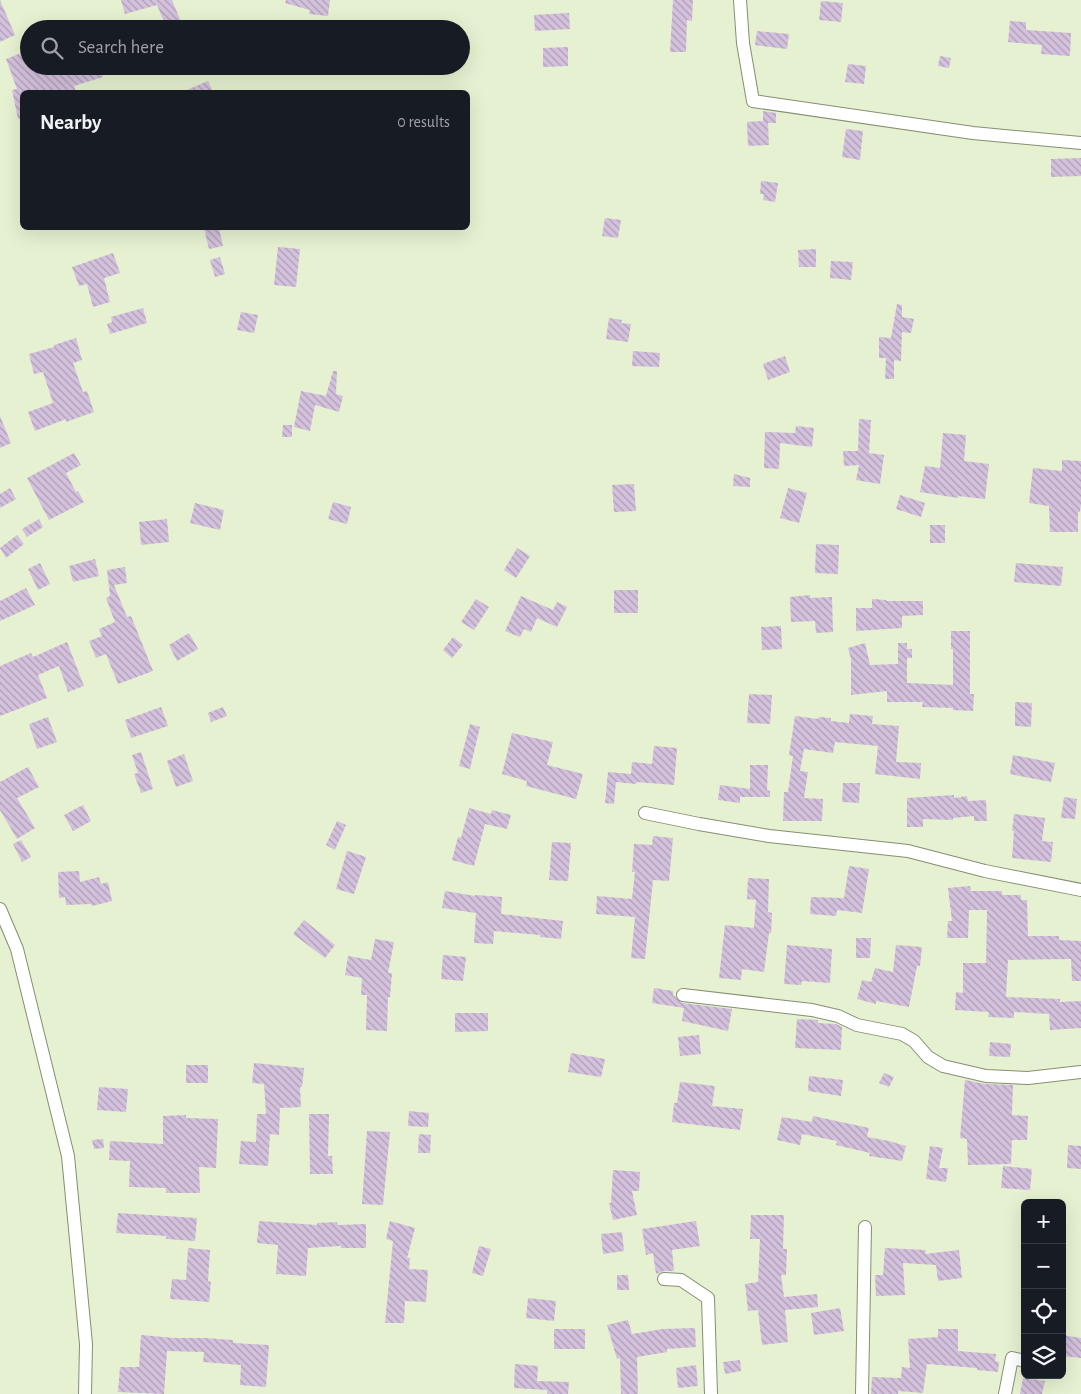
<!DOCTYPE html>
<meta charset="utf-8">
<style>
:root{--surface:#171b24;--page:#20242c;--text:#f1f3f6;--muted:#9ea1a6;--line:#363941}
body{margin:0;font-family:"Alegreya Sans",sans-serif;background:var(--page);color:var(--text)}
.controls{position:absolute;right:15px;bottom:15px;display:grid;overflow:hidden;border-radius:8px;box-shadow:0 5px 20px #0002}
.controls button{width:45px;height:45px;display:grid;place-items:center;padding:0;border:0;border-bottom:1px solid var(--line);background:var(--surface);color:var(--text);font:25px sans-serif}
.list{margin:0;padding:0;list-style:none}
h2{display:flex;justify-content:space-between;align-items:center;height:65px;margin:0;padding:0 20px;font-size:21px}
h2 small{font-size:16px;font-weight:400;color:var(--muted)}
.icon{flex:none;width:28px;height:28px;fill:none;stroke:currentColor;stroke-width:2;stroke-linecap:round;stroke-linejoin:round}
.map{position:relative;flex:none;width:1081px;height:1394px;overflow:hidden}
.search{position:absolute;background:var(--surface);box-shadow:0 5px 20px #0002;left:20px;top:20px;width:450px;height:55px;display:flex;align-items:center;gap:12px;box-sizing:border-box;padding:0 18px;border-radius:28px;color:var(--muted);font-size:19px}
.panel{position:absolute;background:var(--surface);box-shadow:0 5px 20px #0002;left:20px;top:90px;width:450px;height:140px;border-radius:8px}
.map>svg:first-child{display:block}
.building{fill:url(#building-back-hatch)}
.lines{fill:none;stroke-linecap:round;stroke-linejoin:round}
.street-casing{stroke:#858f72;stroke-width:14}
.street{stroke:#fff;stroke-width:12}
</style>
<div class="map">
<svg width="1081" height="1394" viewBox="0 0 1081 1394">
<defs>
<pattern id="building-back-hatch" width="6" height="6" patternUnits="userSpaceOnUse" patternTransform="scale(1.25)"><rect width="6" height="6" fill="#d4c1dd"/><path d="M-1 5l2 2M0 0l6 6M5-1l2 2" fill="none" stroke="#ad9eb4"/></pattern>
</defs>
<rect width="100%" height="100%" fill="#e6f1d1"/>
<!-- building -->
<g class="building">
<path d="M0 0 15 35 0 42Z"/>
<path d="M121 0H172L184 29H167L157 5 125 14Z"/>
<path d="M286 0H330L328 16 309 14 310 10 285 3Z"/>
<path d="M673 0H693L692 21 687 20 686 52H670Z"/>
<path d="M821 1 843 3 841 22 819 20Z"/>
<path d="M569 13 570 29 535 31 534 15Z"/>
<path d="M1010 21 1026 22V30L1071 33 1070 56 1041 54 1042 45 1008 42Z"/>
<path d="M757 31 789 34 787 49 755 45Z"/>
<path d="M568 47V66L543 67V48Z"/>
<path d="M29 50V66H100L103 77 74 86 76 92H22V119H18L12 90 17 89 6 59Z"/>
<path d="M940 56 951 58 949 68 938 66Z"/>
<path d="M848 64 866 66 864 84 845 82Z"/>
<path d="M208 81 213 92H182Z"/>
<path d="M763 111 776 113V123H768L769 145 748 146 747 122 763 121Z"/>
<path d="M846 129 863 131 860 160 842 157Z"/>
<path d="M1081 158V176L1051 177V159Z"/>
<path d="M761 181 778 183 775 202 763 200 764 194H760Z"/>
<path d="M605 218 621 220 618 238 602 236Z"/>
<path d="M204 228H219L223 246 209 249Z"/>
<path d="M278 247 300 249 296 287 274 285Z"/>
<path d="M816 249V267H799L798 250Z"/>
<path d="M113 253 120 273 104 278 110 302 93 307 87 284 79 286 72 267Z"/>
<path d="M220 257 225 274 215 277 210 260Z"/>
<path d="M831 261 853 262 851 280 830 278Z"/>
<path d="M897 304 902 305V317L914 319 911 333 902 332 901 361 894 360V379H885L886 358H879V337L891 338Z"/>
<path d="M143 308 147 323 110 334 107 324 112 322 111 317Z"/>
<path d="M241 312 258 315 254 333 237 330Z"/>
<path d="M609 318 622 320 621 323 631 324 628 342 606 339Z"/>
<path d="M76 338 82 360 73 363 83 392 87 391 94 412 66 422V419L35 431 28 412 53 403 43 372 34 374 29 354 54 347V345Z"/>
<path d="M633 351 660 353 659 367 632 366Z"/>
<path d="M785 356 790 372 768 380 763 364Z"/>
<path d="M333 371H337L336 394 343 396 339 412 315 405 310 431 294 427 301 391 326 396Z"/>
<path d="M0 416 11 443 0 448Z"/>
<path d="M859 419 871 420 869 453 884 455 880 484 856 480 859 465 844 466 843 451H858Z"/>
<path d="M283 425H292V437H282Z"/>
<path d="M796 426 814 428 812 447 780 443 779 469 764 468 765 432 795 433Z"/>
<path d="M943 433 966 435 964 461 989 464 985 499 958 496V498L920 492 925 466 940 468Z"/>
<path d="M74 453 81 465 66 473 76 492 78 491 84 502 49 520 27 478Z"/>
<path d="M1062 460 1081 461V504L1080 512H1078V532H1050L1049 506 1029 503 1033 468 1062 471Z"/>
<path d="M734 474 750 478V487L733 486Z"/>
<path d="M634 484 636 511 614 512 612 485Z"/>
<path d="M10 488 16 499 0 508V494Z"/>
<path d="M788 488 807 493 799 523 780 518Z"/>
<path d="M900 495 925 503 921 517 896 509Z"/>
<path d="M333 502 351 507 347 524 328 519Z"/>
<path d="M195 503 224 510 220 530 190 523Z"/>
<path d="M39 519 43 527 27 537 22 529Z"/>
<path d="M167 519 169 542 141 545 139 522Z"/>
<rect x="930" y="525" width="15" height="18"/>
<path d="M17 535 24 544 6 558 0 548Z"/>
<path d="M816 544 839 545 838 574 815 573Z"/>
<path d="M517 548 530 556 516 578 504 570Z"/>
<path d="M95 559 99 576 73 582 69 566Z"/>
<path d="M40 563 50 584 38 590 28 569Z"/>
<path d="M1016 563 1063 567 1061 586 1014 582Z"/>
<path d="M125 567 127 583 114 585 127 617 131 616 153 671 118 684 106 654 96 658 89 641 102 636 99 629 115 622 106 598 110 596 107 570Z"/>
<path d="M26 588 35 605 0 621V601Z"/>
<rect x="614" y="590" width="24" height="23"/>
<path d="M810 595V598L832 597 833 632 816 633 815 621 791 622 790 597Z"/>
<path d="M521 596 553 610 557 602 567 607 557 627 537 618 531 632 524 629 520 637 505 631Z"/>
<path d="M476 599 489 607 474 630 461 622Z"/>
<path d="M872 599 886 600V601H923V615L902 616V628L856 631V608H872Z"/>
<path d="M781 626 782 649 762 650 761 627Z"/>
<path d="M951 631H970V694H974L973 711 953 710V708L922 707 923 702H887V691L851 695V659L848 648 865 643 870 665 898 664V643H907V649H912V658H907V683L953 685V649H951Z"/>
<path d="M189 633 198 649 177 661 169 645Z"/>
<path d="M453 637 463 645 452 658 443 650Z"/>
<path d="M67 642 84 686 68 692 59 666 38 675 47 698 0 716V666L31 653 33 657Z"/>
<path d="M749 694 772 695 770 724 747 723Z"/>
<path d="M1015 702 1032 703 1031 727 1015 726Z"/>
<path d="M161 707 168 726 131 738 125 720Z"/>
<path d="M223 707 227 716 211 722 208 713Z"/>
<path d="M850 714 873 716 872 724 899 726 896 762 921 763 920 779 875 774 878 746 835 742 833 753 804 749 800 771 808 772 804 798 823 799 822 821H783L784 792H788L793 756 789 755 795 716 818 719 819 717 831 718V721L849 723Z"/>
<path d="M48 717 57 742 37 749 29 724Z"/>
<path d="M470 724 480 727 470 769 459 766Z"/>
<path d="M512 733 553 742 547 765 583 774 576 799 526 786 527 781 502 774Z"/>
<path d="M654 746 677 748 674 785 637 782 636 784 616 782 614 804 605 803 608 772 631 774 632 762 652 764Z"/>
<path d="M141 752 153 789 141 793 134 774 138 773 132 755Z"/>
<path d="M184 754 193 781 176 787 167 761Z"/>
<path d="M1013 755 1055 763 1051 782 1010 774Z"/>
<path d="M750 765H768L767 790 770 791V797H740V803L718 800 720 785 750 789Z"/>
<path d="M28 767 39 787 17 798 35 828 17 839 0 810V782Z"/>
<path d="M843 783H860L859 803 842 802Z"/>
<path d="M954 795V798L967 796 968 801 986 800 987 821H974V816L953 818V820L923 819V827H907V798Z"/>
<path d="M1064 797 1077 799 1075 819 1061 818Z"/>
<path d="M83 805 91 821 73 831 64 815Z"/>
<path d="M469 808 491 814 492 810 511 815 507 829 485 824 474 866 452 860 458 837 461 838Z"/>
<path d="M1014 814 1045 818 1042 841 1053 842 1051 862 1012 858 1014 831H1012Z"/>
<path d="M337 821 346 825 335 850 326 845Z"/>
<path d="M653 836 673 838 669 881 653 880 645 959 631 958 635 917 596 914 597 896 632 899 635 872H632L634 844 652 845Z"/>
<path d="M21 840 31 857 22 862 13 844Z"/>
<path d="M552 842 571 843 568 881 549 880Z"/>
<path d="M347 851 366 857 354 894 336 889Z"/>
<path d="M849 866 869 869 862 913 837 910 836 916 810 914 811 897 844 898Z"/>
<path d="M79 871 80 882 99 877 101 884 108 882 112 901 92 906 91 904 66 905 65 897 59 898 58 872Z"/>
<path d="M748 878 769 879 768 912 772 913 771 933H769L764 972 742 969 741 980 719 978 725 925 754 928 756 900 747 899Z"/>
<path d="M970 886 971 891H1002V895H1021V900H1027L1028 936H1059V940L1081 941V981H1072L1071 959 1008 960 1006 996 1007 997 1060 999V1002L1081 1001V1028L1050 1030 1049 1014 1014 1012V1018L988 1017 989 1012 955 1010 956 992 963 993V963H986L987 910H969L968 938H947L948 921H952L948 888Z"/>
<path d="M445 891 475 896V895L502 897 501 914 563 921 561 939 540 937V935L494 931 493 944 474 943 476 913 442 908Z"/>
<path d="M304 920 335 945 325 958 293 934Z"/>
<path d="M856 938H871L870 958H856Z"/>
<path d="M375 939 394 942 388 973H392L390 997H388L387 1031 366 1030 367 995H361L362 978 345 975 348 956 371 960Z"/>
<path d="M787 945 832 949 830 983 802 981 801 985 784 984Z"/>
<path d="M896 945 922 947 920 966H917L909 1007 876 1001V1004L857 999 862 980 871 982 875 968 893 972Z"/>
<path d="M443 955 466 957 463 981 441 979Z"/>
<path d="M654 988 673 991V995L682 1003 732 1009 728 1031 682 1021 684 1008 652 1003Z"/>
<path d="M455 1013H488V1031L455 1032Z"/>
<path d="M797 1019 818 1020V1023L836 1024 842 1027 841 1050 795 1048Z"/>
<path d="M699 1035 701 1054 680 1056 678 1037Z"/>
<path d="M990 1042 1011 1044 1010 1057 989 1056Z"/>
<path d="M571 1053 605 1059 601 1077 568 1072Z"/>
<path d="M254 1063 304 1068 302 1087H300L301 1107 280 1108 279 1135 270 1134 268 1166 239 1164 241 1141 256 1142 257 1114H266L264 1084 252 1083Z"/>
<rect x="186" y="1065" width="22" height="18"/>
<path d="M884 1073 894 1077 889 1087 879 1083Z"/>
<path d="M809 1076 843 1080 841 1096 808 1091Z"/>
<path d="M965 1080 985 1084 1013 1085 1012 1115 1028 1116 1027 1140H1012L1011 1164 968 1165 967 1139 960 1138Z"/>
<path d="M680 1082 715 1086 712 1106 743 1109 740 1130 672 1122 674 1103H677Z"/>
<path d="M99 1087 128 1089 126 1112 97 1110Z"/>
<path d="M409 1111 429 1113 428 1127 408 1126Z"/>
<path d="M309 1114H329L328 1156H332L333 1174H310Z"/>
<path d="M186 1115V1118L218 1119 216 1168 199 1167 200 1193H166V1188L129 1187 130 1161 109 1160 110 1141 163 1144V1116Z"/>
<path d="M813 1116 869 1128 867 1137 889 1141 906 1146 902 1161 869 1156 870 1153 836 1145 837 1141 802 1134 800 1145 777 1140 782 1117 812 1122Z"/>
<path d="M367 1131 390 1132 383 1205 362 1204Z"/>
<path d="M419 1134 431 1135 430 1153H418Z"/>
<path d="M103 1139 104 1148 94 1149 92 1140Z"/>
<path d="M1068 1145 1081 1146V1169L1067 1168Z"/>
<path d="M930 1146 943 1148 939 1168H948L946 1182 926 1179Z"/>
<path d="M1003 1166 1032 1169 1030 1190 1001 1188Z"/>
<path d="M613 1170 640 1172 639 1191H632L637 1215 613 1220 609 1203H611Z"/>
<path d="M118 1213 197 1218 195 1241 166 1239V1236L116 1233Z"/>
<path d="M751 1215H784L783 1249H787L786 1275H781L784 1297 817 1294 818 1307 785 1310 788 1342 762 1345 758 1310 748 1311 745 1284 758 1282 760 1239H750Z"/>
<path d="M259 1221 317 1225V1223L337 1222 338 1225 366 1224V1248H341V1246L308 1248 306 1276 276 1274 278 1245 257 1243Z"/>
<path d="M390 1221 415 1228 407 1258H410L409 1269 428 1270 426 1302 405 1301 404 1323H385L393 1241 386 1239Z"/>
<path d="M696 1221 700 1246 672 1250 674 1271H664L656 1274 653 1253 646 1255 642 1229Z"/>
<path d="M622 1232 624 1251 603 1254 601 1234Z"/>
<path d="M479 1246 491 1249 483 1276 472 1273Z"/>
<path d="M188 1248 210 1250 208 1281 211 1282 209 1302 170 1299 172 1279 186 1280Z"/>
<path d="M885 1248 926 1250 925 1254 959 1250 962 1278 938 1281 936 1265 903 1263 905 1295 876 1296 875 1275H883Z"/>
<path d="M617 1275H628L629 1290H617Z"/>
<path d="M528 1298 556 1301 554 1321 526 1318Z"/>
<path d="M840 1308 844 1331 814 1335 811 1313Z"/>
<path d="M628 1320 632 1334 663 1329 695 1328 696 1347 667 1349V1352L637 1357 638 1394H621L620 1358 617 1359 607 1325Z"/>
<rect x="554" y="1329" width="31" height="20"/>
<path d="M938 1329H958V1351L996 1354 995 1361 999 1362 998 1372 977 1370V1368L927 1364 923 1393 898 1391V1394H871L872 1377 901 1378 902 1367 910 1368 908 1339 938 1337Z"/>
<path d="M141 1335 175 1338H205L233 1340V1343L269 1345 266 1387 240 1385 241 1365 203 1362 204 1352 167 1351 164 1394 118 1392 120 1367H139Z"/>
<path d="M1062 1335 1081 1338V1358L1062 1356Z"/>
<path d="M740 1360 741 1371 725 1374 723 1362Z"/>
<path d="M515 1364 538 1366 537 1381 569 1382 568 1394H547V1390L514 1388Z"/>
<path d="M696 1365 698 1386 678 1388 676 1368Z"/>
<path d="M1023 1378 1045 1381 1042 1394H1020Z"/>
</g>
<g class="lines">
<defs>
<g id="street">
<path d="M740 0 743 43 753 101 973 133 1081 143"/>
<path d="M645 813 699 824 769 836 908 851 985 871 1081 890"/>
<path d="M0 909 17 949 68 1156 86 1344 85 1394"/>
<path d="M683 995 812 1010 838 1016 857 1025 902 1034 914 1041 928 1057 943 1066 986 1076 1028 1078 1081 1072"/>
<path d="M664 1279 681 1280 708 1298 711 1394"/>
<path d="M862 1394 865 1227"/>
<path d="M1005 1394 1012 1358 1025 1361"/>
</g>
</defs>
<!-- street casing -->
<use href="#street" class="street-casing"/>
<!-- street -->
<use href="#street" class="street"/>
</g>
</svg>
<div class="controls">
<button>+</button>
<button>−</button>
<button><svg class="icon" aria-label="locate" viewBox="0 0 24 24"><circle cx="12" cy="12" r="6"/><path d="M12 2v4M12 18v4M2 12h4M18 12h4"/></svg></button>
<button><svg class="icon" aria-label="layers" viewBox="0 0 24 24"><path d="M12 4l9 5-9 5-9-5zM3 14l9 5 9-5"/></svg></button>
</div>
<div class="search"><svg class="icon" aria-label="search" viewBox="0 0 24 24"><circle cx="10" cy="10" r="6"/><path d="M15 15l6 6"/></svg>Search here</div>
<section class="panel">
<h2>Nearby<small>0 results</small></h2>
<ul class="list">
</ul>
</section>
</div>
